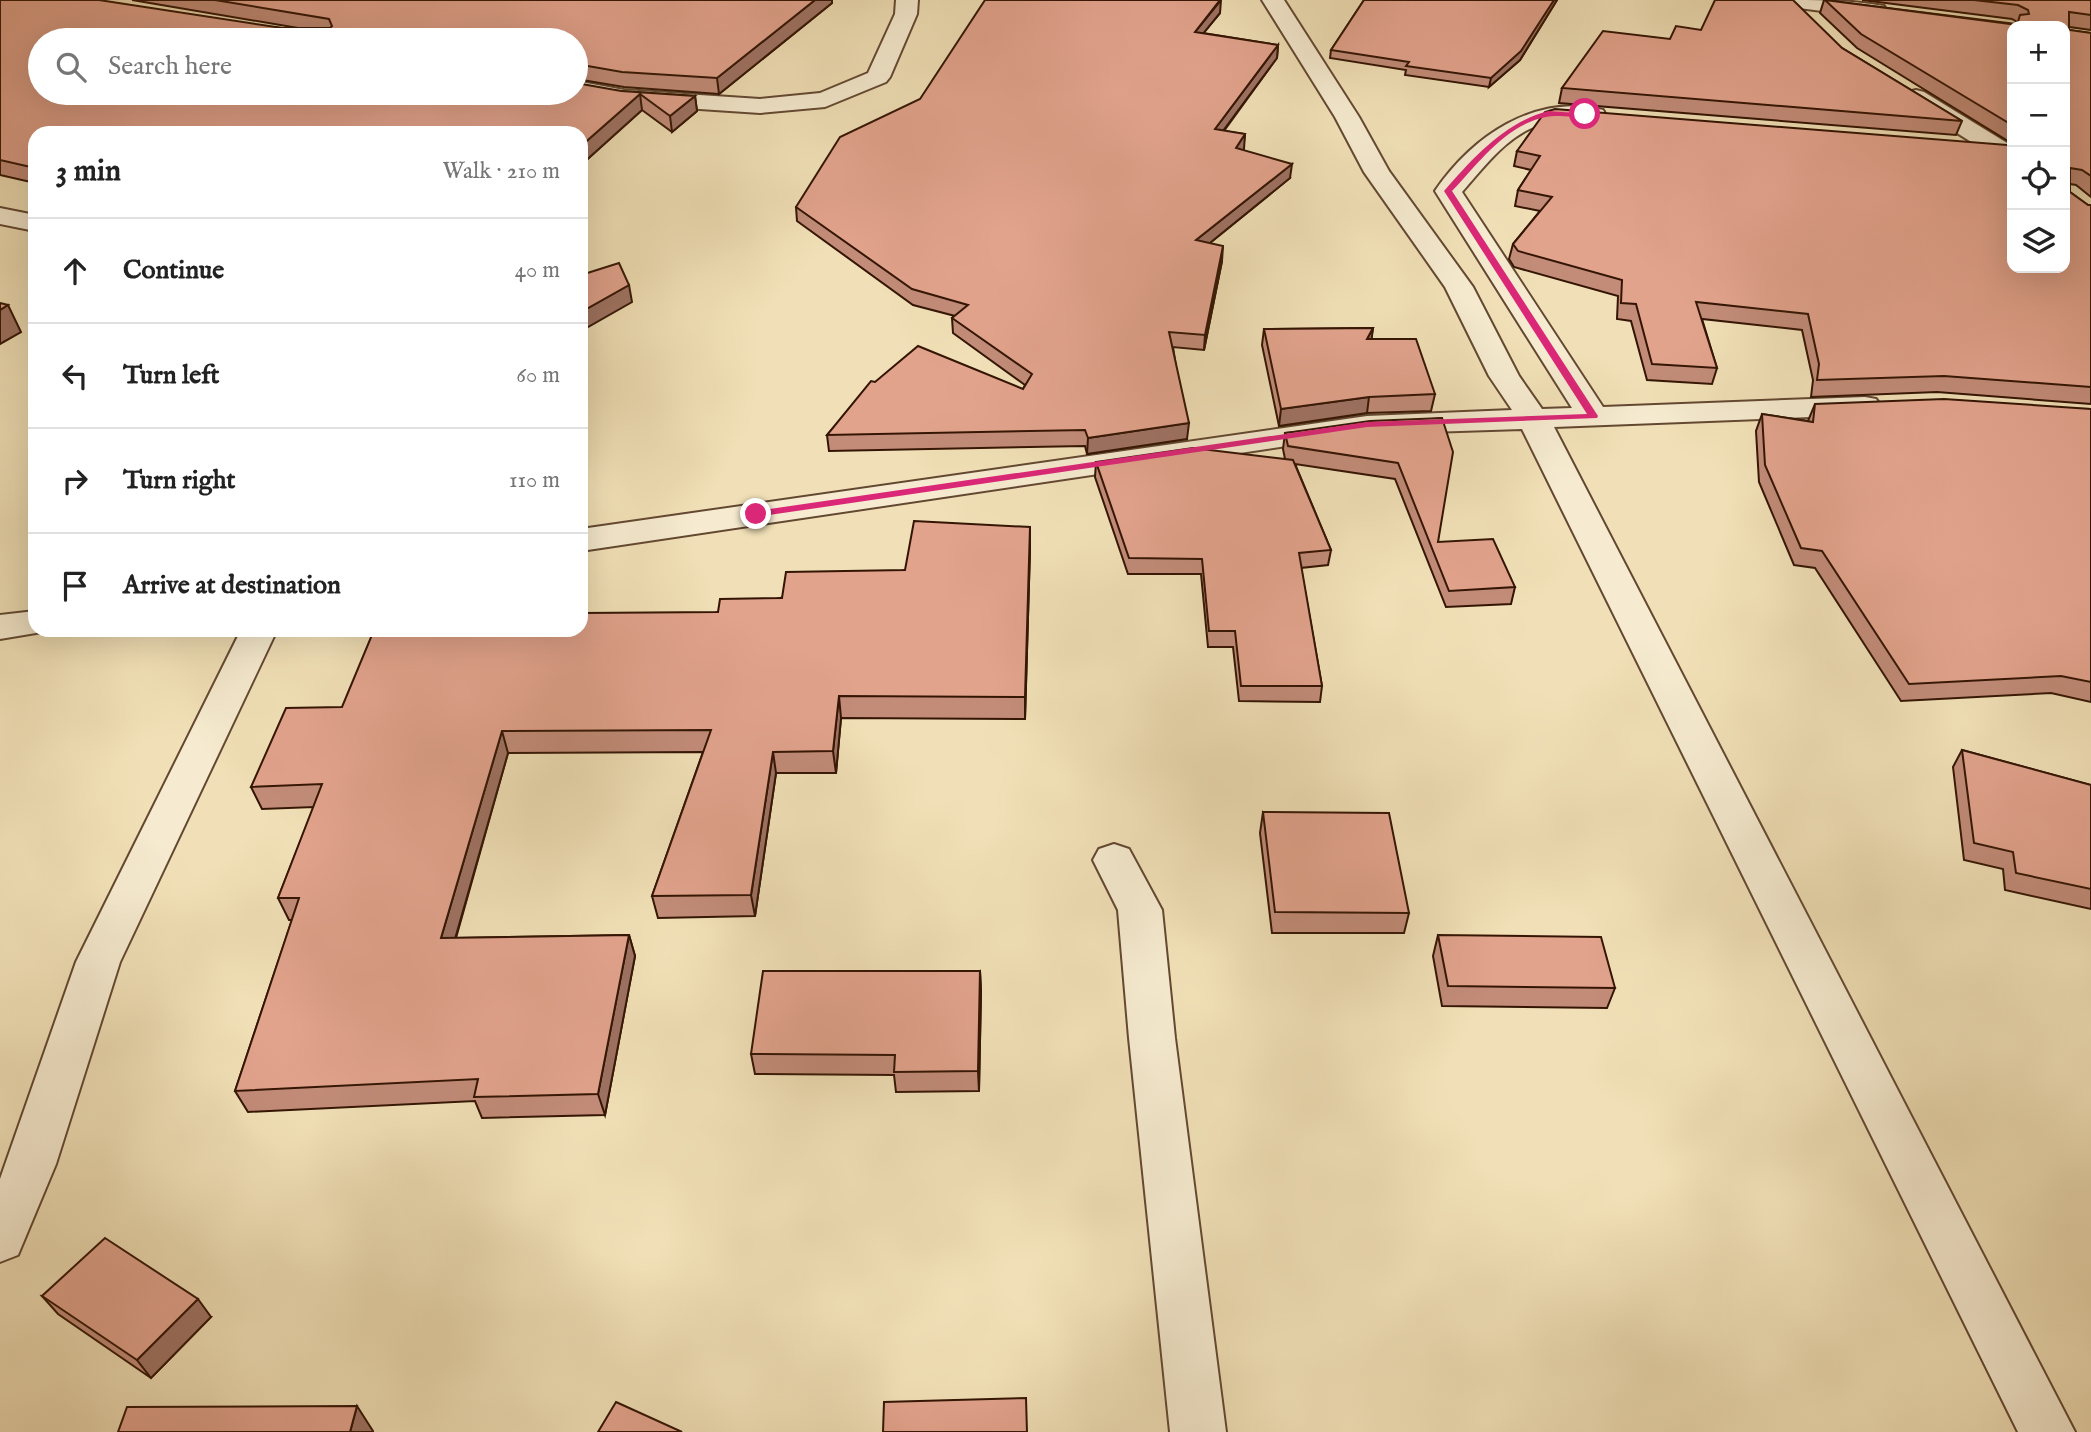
<!DOCTYPE html>
<meta charset="utf-8">
<style>
:root{--surface:#fff;--page:#f6f6f6;--text:#222;--muted:#767676;--line:#e0e0e0}
body{margin:0;font-family:"IM FELL English",serif;background:var(--page);color:var(--text)}
.controls{position:absolute;right:21px;top:21px;display:grid;overflow:hidden;border-radius:14px;box-shadow:0 7px 28px #0002}
.controls button{width:63px;height:63px;display:grid;place-items:center;padding:0;border:0;border-bottom:2px solid var(--line);background:var(--surface);color:var(--text);font:35px sans-serif}
.stop{position:absolute;width:21px;height:21px;margin:-16px;border:5px solid #db2777;border-radius:50%;background:#fff}
.stop.end{background:#db2777;border-color:#fff;box-shadow:0 2px 7px #0008}
.list{margin:0;padding:0;list-style:none}
h2{display:flex;justify-content:space-between;align-items:center;height:91px;margin:0;padding:0 28px;font-size:30px}
h2 small{font-size:23px;font-weight:400;color:var(--muted)}
.list li{display:grid;grid-template-columns:46px 1fr auto;gap:21px;align-items:center;box-sizing:border-box;height:105px;padding:0 28px;border-top:2px solid var(--line)}
.list b{display:block;font-size:26px;white-space:nowrap}
.list em{font-size:23px;font-style:normal;color:var(--muted)}
.icon{flex:none;width:38px;height:38px;fill:none;stroke:currentColor;stroke-width:2;stroke-linecap:round;stroke-linejoin:round}
.map{position:relative;flex:none;width:2091px;height:1432px;overflow:hidden}
.search{position:absolute;background:var(--surface);box-shadow:0 7px 28px #0002;left:28px;top:28px;width:560px;height:77px;display:flex;align-items:center;gap:18px;box-sizing:border-box;padding:0 24px;border-radius:38px;color:var(--muted);font-size:26px}
.panel{position:absolute;background:var(--surface);box-shadow:0 7px 28px #0002;left:28px;top:126px;width:560px;height:511px;border-radius:21px}
.map>svg:first-child{display:block}
.lines{fill:none;stroke-linecap:round;stroke-linejoin:round}
.minor-casing{stroke:#634831;stroke-width:4}
.tertiary-casing{stroke:#634831;stroke-width:4}
.minor{fill:#f6ebd0;fill-rule:evenodd}
.tertiary{fill:#f6ebd0;fill-rule:evenodd}
.wall{fill:#c28c79;stroke:#341504;stroke-width:2;fill-rule:evenodd}
.shaded-wall{fill:#9e7263;stroke:#341504;stroke-width:2}
.building{fill:#e2a38d;stroke:#341504;stroke-width:2}
.route{fill:#db2777}
</style>
<div class="map">
<svg width="2091" height="1432" viewBox="0 0 2091 1432">
<rect width="100%" height="100%" fill="#f1e0b7"/>
<filter id="stains"><feTurbulence type="fractalNoise" baseFrequency=".00286" numOctaves="4"/><feColorMatrix values="0 0 0 0 .2 0 0 0 0 .09 0 0 0 0 .02 0 0 0 .5 -.17"/></filter>
<radialGradient id="worn" r=".72"><stop offset=".6" stop-color="#630" stop-opacity="0"/><stop offset="1" stop-color="#630" stop-opacity=".3"/></radialGradient>
<g class="lines">
<defs>
<g id="minor">
<path d="M896 0H918L917 14 890 77 886 82 825 107 760 113 624 104 567 93H576V81L624 90 760 99 820 93 868 73 895 14Z"/>
<path d="M1262 0H1284L1359 117 1389 171 1473 287 1519 376 1542 409 1572 408 1435 191C1472 137 1534 93 1603 110L1606 115 1603 120C1585 125 1566 120 1547 123 1511 130 1485 166 1462 192L1603 407 1865 397 1876 399 1881 406 1876 413 1865 415 1554 427 2075 1432H2018L1522 429 1367 434 581 551V529L1367 416 1512 410 1489 376 1445 287 1364 172 1335 117Z"/>
<path d="M1916 90 1924 92 2012 146V165L2003 162 1908 102 1904 97 1908 92Z"/>
<path d="M0 208 35 215V231L0 224Z"/>
<path d="M35 611V630L48 631 0 639V615Z"/>
<path d="M241 630H277L120 962 56 1164 18 1255 0 1262V1179L76 962Z"/>
<path d="M1114 844 1129 849 1162 910 1175 1038 1226 1432H1170L1129 1038 1118 910 1093 860 1099 849Z"/>
</g>
<path id="tertiary" d="M1780 0C1815 0 1850 0 1884 6L1887 11 1884 16 1876 18 1791 7 1783 5Z"/>
</defs>
<!-- minor casing -->
<use href="#minor" class="minor-casing"/>
<!-- tertiary casing -->
<use href="#tertiary" class="tertiary-casing"/>
<!-- minor -->
<use href="#minor" class="minor"/>
<!-- tertiary -->
<use href="#tertiary" class="tertiary"/>
</g>
<!-- wall -->
<g class="wall">
<path d="M0 0 282 28H298L132 0H832V3L719 94 624 87 576 79V40H40L621 91 695 96 697 111 672 132 642 110 582 164 581 133H35V183L0 175Z"/>
<path d="M1364 0H1557L1520 60 1489 87 1405 75 1406 70 1330 58 1331 50Z"/>
<path d="M1824 0 2016 24 2017 22 2012 19 1862 0H2091V30L2069 27V30L2091 33V197L2076 185 2070 184V192L2088 205H2091V404L1937 392 1811 397 1813 380 1802 330 1702 319 1717 368 1712 384 1647 380 1631 321 1617 319 1618 296 1514 267 1509 259 1513 244 1540 211 1515 206 1518 190 1531 170 1514 166 1517 151 2007 145 2011 143 1857 48 1820 13ZM2012 26 2065 268H2012Z"/>
<path d="M1220 13 1203 33 1278 45 1277 58 1224 131 1245 134 1243 150 1290 178 1210 243 1222 261 1204 350 1173 347 1187 439 1087 454 1085 446 829 451 827 435 875 382 1023 389 1025 385 953 333 952 318 955 316 913 305 797 221 796 207Z"/>
<path d="M1701 30 1842 48 1962 121 1956 135 1559 103 1562 88 1670 39Z"/>
<path d="M1373 328 1371 339 1435 394 1431 411 1367 413 1279 426 1262 345 1264 329Z"/>
<path d="M1815 404 2091 409V702L2051 693 1901 701 1815 568 1794 565 1759 482 1756 431 1762 414 1808 421Z"/>
<path d="M1442 418 1438 542 1515 587 1511 604 1446 607 1395 479 1295 464 1331 550 1328 565 1301 568 1322 686 1320 702 1239 701 1233 647H1208L1201 574H1128L1095 477 1096 462 1285 459 1283 449 1285 433Z"/>
<path d="M1030 549 1025 719 841 718 836 773H776L755 916 658 918 652 896 703 752 508 753 456 938 629 935 635 956 605 1115 482 1118 475 1101 248 1112 235 1091 292 920H289L278 898 314 807 262 809 251 787 342 707 718 612 905 570Z"/>
<path d="M1962 750 2091 785V909L2005 890 2003 869 1964 860 1953 767Z"/>
<path d="M1263 812 1409 913 1404 933H1272L1260 833Z"/>
<path d="M1438 935 1615 988 1607 1008 1442 1006 1433 956Z"/>
<path d="M980 971 981 991 979 1091 896 1092 894 1075 755 1074 751 1054Z"/>
<path d="M42 1296 211 1317 151 1378 58 1314Z"/>
</g>
<!-- shaded-wall -->
<g class="shaded-wall">
<path d="M815 0H832V3L719 94 717 78Z"/>
<path d="M1221 0 1220 13 1194 45 1195 32Z"/>
<path d="M1554 0H1557L1520 60 1489 87 1491 78Z"/>
<path d="M1278 45 1277 58 1214 143 1215 129Z"/>
<path d="M640 94 642 110 582 164 581 146Z"/>
<path d="M695 96 697 111 672 132 670 116Z"/>
<path d="M1245 134 1244 149 1235 162 1236 148Z"/>
<path d="M1292 164 1290 178 1195 255 1196 240Z"/>
<path d="M1223 246 1222 261 1204 350 1205 335Z"/>
<path d="M629 285 632 302 581 331V312Z"/>
<path d="M8 305 21 332 0 344V310Z"/>
<path d="M1373 328 1371 344 1367 339Z"/>
<path d="M1369 397 1367 413 1279 426 1281 409Z"/>
<path d="M1189 423 1187 439 1087 454 1088 438Z"/>
<path d="M1030 527V549L1025 719V697Z"/>
<path d="M839 696 841 718 836 773 833 751Z"/>
<path d="M502 731 508 753 449 960 441 938Z"/>
<path d="M773 752 776 773 755 916 751 895Z"/>
<path d="M629 935 635 956 605 1115 598 1094Z"/>
<path d="M980 971 981 991 979 1091 978 1071Z"/>
<path d="M198 1299 211 1317 151 1378 137 1360Z"/>
<path d="M357 1406 373 1431V1432H350Z"/>
</g>
<!-- building -->
<g class="building">
<path d="M0 0H99L282 28H330L332 26 329 19 215 0H815L717 78 622 72 576 64V40H40V93H576V83L621 91 695 96 670 116 640 94 581 146V133H35V168L0 160Z"/>
<path d="M985 0H1220L1195 32 1278 45 1215 129 1245 134 1236 148 1292 164 1196 240 1223 246 1205 335 1169 332 1189 423 1088 438 1085 430 827 435 871 381 875 382 918 346 1023 389 1032 374 952 318 968 305 912 289 796 207 840 137 920 99Z"/>
<path d="M1364 0H1554L1521 51 1491 78 1406 66 1409 62 1331 50Z"/>
<path d="M1715 0H1793L1842 48 1962 121 1562 88 1603 31 1670 39 1676 26 1701 30Z"/>
<path d="M1825 0 2017 25 2020 15 2029 14 2028 10 2018 5 1974 0H2091V15L2069 12V30L2091 33V176L2082 170 2070 168V192L2088 205H2091V387L1944 376 1817 380 1819 364 1808 314 1696 302 1717 368 1652 364 1636 304 1621 303 1622 280 1518 251 1513 244 1552 197 1518 190 1540 156 1517 151 1545 112 1555 109 2007 145 2012 142V268H2065V26H2012V125L1861 34Z"/>
<path d="M619 263 629 285 581 312V275Z"/>
<path d="M0 303 8 305 0 310Z"/>
<path d="M1373 328 1367 339H1416L1435 394 1369 397 1281 409 1264 329Z"/>
<path d="M1944 399 2091 409V682L2061 676 1909 684 1822 551 1801 548 1765 465 1762 414 1813 422 1815 404Z"/>
<path d="M1442 418 1453 452 1438 542 1493 539 1515 587 1449 591 1398 463 1288 446 1285 433 1370 421Z"/>
<path d="M1193 448 1293 460 1331 550 1299 553 1322 686H1241L1235 631H1209L1202 559 1129 558 1096 462Z"/>
<path d="M914 521 1030 527 1025 697 839 696 833 751 773 752 751 895 652 896 711 730 502 731 441 938 629 935 598 1094 474 1097 478 1079 235 1091 299 898H278L322 784 251 787 286 708 342 707 374 630H581V613L718 612 720 599 782 598 786 572 905 570Z"/>
<path d="M1962 750 2091 785V889L2016 873 2013 852 1974 843Z"/>
<path d="M1263 812 1389 813 1409 913 1275 912Z"/>
<path d="M1438 935 1601 937 1615 988 1448 986Z"/>
<path d="M763 971H980L978 1071 894 1072 895 1055 751 1054Z"/>
<path d="M105 1238 198 1299 137 1360 42 1296Z"/>
<path d="M1026 1398 1027 1432H883L884 1402Z"/>
<path d="M616 1402 682 1432H598Z"/>
<path d="M357 1406 350 1432H118L127 1407Z"/>
</g>
<!-- route -->
<path class="route" d="M1548 111 1589 114C1577 120 1559 114 1546 117 1505 125 1479 163 1452 191L1598 416 1597 418 1367 427 756 517 751 514 756 511 1367 422 1587 414 1444 191C1474 157 1504 123 1548 111Z"/>
<rect width="100%" height="100%" filter="url(#stains)"/>
<rect width="100%" height="100%" fill="url(#worn)"/>
</svg>
<div class="controls">
<button>+</button>
<button>−</button>
<button><svg class="icon" aria-label="locate" viewBox="0 0 24 24"><circle cx="12" cy="12" r="6"/><path d="M12 2v4M12 18v4M2 12h4M18 12h4"/></svg></button>
<button><svg class="icon" aria-label="layers" viewBox="0 0 24 24"><path d="M12 4l9 5-9 5-9-5zM3 14l9 5 9-5"/></svg></button>
</div>
<div class="stop" style="left:1585px;top:114px"></div>
<div class="stop end" style="left:756px;top:514px"></div>
<div class="search"><svg class="icon" aria-label="search" viewBox="0 0 24 24"><circle cx="10" cy="10" r="6"/><path d="M15 15l6 6"/></svg>Search here</div>
<section class="panel">
<h2>3 min<small>Walk · 210 m</small></h2>
<ul class="list">
<li><svg class="icon" aria-label="ahead" viewBox="0 0 24 24"><path d="M12 20V5M6 11l6-6 6 6"/></svg><div><b>Continue</b></div><em>40 m</em></li>
<li><svg class="icon" aria-label="left" viewBox="0 0 24 24"><path d="M17 20v-9H6M10 6l-5 5 5 5"/></svg><div><b>Turn left</b></div><em>60 m</em></li>
<li><svg class="icon" aria-label="right" viewBox="0 0 24 24"><path d="M7 20v-9h11M14 6l5 5-5 5"/></svg><div><b>Turn right</b></div><em>110 m</em></li>
<li><svg class="icon" aria-label="arrive" viewBox="0 0 24 24"><path d="M6 21V4h12l-3 4 3 4H6"/></svg><div><b>Arrive at destination</b></div></li>
</ul>
</section>
</div>
